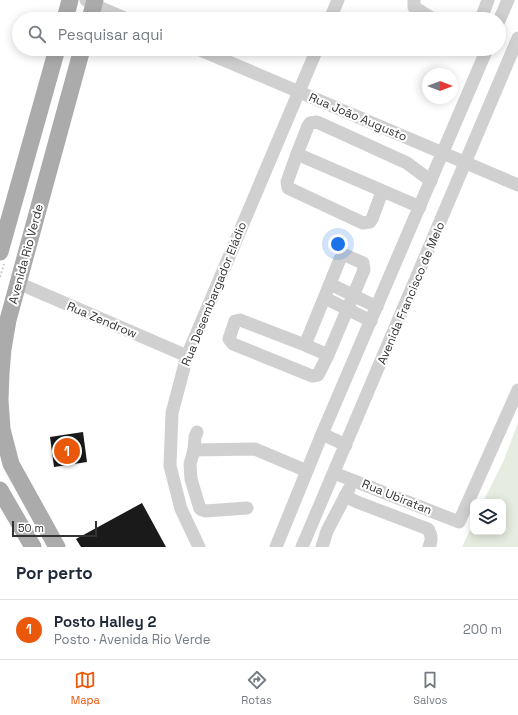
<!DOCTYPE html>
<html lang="pt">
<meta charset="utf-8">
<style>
:root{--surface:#fff;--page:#f2f2f3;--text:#1f2937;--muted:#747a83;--line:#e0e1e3;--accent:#ea580c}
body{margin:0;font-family:"Space Grotesk",sans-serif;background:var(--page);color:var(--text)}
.controls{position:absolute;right:12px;bottom:12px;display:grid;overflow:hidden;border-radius:8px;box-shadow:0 2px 10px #0003}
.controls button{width:36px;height:36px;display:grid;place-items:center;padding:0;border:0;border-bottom:1px solid var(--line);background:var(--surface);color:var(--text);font:20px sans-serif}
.compass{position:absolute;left:422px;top:68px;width:36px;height:36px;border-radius:50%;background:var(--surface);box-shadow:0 2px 10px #0003;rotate:90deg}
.scale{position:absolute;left:12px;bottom:10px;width:85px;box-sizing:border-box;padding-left:4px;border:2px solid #333;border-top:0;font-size:11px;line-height:14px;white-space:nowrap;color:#333;-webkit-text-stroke:3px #fff;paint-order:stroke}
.you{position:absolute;left:338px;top:244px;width:14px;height:14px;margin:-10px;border:3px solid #fff;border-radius:50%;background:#1a73e8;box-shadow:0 0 0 6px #1a73e833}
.badge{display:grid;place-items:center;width:26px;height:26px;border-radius:50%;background:var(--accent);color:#fff;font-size:13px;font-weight:700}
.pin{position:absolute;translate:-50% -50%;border:2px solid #fff;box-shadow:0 1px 4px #0006}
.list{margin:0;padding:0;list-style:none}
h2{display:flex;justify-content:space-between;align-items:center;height:52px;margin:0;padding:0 16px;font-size:17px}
h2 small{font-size:13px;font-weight:400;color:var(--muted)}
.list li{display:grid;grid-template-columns:26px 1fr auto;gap:12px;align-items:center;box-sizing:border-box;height:60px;padding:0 16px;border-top:1px solid var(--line)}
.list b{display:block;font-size:15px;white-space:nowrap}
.list p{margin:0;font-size:13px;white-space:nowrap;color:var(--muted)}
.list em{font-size:13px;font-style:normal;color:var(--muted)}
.icon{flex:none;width:22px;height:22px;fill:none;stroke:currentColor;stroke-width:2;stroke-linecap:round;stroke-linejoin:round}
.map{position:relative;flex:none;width:518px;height:547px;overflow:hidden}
.search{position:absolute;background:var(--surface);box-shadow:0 2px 10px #0003;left:12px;right:12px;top:12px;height:44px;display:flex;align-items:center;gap:10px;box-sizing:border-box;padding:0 14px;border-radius:22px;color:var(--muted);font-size:15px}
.sheet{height:112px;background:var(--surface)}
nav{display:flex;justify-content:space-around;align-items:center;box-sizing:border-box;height:56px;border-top:1px solid var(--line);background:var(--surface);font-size:11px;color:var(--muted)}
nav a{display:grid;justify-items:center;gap:2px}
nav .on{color:var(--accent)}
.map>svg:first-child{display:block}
.green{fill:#e6ecdf}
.building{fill:#1a1a1a}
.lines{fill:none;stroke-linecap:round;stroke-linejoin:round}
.path{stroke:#cdcdcd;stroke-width:2;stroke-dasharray:2 2;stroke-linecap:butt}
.minor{stroke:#d0d0d0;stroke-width:13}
.major{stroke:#ababab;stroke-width:17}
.labels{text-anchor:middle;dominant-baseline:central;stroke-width:4;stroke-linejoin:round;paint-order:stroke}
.street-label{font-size:12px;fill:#333;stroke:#fff}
</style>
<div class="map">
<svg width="518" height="547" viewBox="0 0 518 547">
<rect width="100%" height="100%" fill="#fff"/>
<!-- green -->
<path class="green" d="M518 423V547H462L473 524V532H503V502H483L503 462Z"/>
<!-- building -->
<g class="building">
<path d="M83 432 87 462 54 467 50 437Z"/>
<path d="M142 503 166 547H81L76 539Z"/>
</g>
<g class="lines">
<!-- path -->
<path class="path" d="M0 277 4 264"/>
<!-- minor -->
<g class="minor">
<path d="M86 0 94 5 127 19"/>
<path d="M414 0V7L433 19"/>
<path d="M330 19 338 0"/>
<path d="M481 19 488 0"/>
<path d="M499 21 508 0"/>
<path d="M198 49 518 185"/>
<path d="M297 154 287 182 288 188 363 223 370 222 372 219 382 192"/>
<path d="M420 207 297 154 308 126 310 123 317 122 407 163 431 181"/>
<path d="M18 283 187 356"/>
<path d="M330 284 377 307"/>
<path d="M325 298 371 321"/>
<path d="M305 345 240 320 235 321 229 339 233 344 312 376 318 375 328 355 364 270 363 263 345 255 340 259 305 345 328 355"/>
<path d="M197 432 195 437 194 450 255 449 307 471"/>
<path d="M322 434 346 445"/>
<path d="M194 450 190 464 191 479 200 509 206 511 247 508"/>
<path d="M334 473 459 522 518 390"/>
<path d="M345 496 357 502 428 529C432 536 432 540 429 547"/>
<path d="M199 547 181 509 170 466 172 413 187 356 317 49"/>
<path d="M276 547 322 434 487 49"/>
<path d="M302 547 518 38"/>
<path d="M322 547 327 531 349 489"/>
</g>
<!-- major -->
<g class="major">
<path d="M65 19 70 0"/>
<path d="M90 19 95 0"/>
<path d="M0 252 57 49"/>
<path d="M0 490 33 547"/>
<path d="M57 547 11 464 2 429 0 400 1 373 3 349 8 320 82 49"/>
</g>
</g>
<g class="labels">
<!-- street labels -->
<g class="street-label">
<text transform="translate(358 117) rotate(23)">Rua João Augusto</text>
<text transform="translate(26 254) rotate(-75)">Avenida Rio Verde</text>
<text transform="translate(411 293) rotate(-67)">Avenida Francisco de Melo</text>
<text transform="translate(214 294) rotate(-68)">Rua Desembargador Eládio</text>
<text transform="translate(102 320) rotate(23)">Rua Zendrow</text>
<text transform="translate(397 497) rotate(22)">Rua Ubiratan</text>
</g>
</g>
</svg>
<div class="controls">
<button><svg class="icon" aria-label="layers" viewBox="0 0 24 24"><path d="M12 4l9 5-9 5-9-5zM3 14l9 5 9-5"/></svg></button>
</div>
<svg class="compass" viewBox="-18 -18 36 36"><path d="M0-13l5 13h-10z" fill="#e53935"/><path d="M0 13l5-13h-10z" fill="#747a83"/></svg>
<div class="scale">50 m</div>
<div class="you"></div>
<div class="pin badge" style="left:67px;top:451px">1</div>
<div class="search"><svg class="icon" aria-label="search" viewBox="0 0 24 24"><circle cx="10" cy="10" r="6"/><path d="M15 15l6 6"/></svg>Pesquisar aqui</div>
</div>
<section class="sheet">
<h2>Por perto<small></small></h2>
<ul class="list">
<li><span class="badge">1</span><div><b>Posto Halley 2</b><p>Posto · Avenida Rio Verde</p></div><em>200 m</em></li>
</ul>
</section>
<nav>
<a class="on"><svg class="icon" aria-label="map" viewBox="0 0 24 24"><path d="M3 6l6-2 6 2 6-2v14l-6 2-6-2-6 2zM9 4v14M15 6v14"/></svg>Mapa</a>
<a><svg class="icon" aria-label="directions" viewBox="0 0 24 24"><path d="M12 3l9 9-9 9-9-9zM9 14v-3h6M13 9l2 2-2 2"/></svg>Rotas</a>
<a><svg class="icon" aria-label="saved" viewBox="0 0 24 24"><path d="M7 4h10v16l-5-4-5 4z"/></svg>Salvos</a>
</nav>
